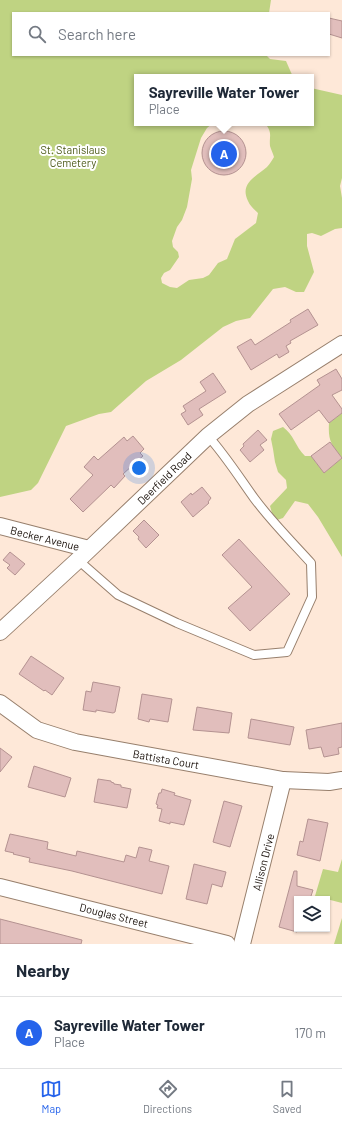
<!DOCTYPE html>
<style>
:root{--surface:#fff;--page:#f2f2f3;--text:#1f2937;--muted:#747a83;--line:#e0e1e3;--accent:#2563eb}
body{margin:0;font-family:Barlow,sans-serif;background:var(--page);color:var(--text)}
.controls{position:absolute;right:12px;bottom:12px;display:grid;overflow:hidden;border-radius:0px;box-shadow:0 1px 3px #0004}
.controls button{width:36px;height:36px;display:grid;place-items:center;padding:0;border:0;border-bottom:1px solid var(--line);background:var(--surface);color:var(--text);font:20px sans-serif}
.you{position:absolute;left:139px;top:468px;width:14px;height:14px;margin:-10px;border:3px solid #fff;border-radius:50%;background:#1a73e8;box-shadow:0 0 0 6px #1a73e833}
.badge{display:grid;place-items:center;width:26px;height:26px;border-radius:50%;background:var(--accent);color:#fff;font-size:13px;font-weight:700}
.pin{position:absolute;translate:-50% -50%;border:2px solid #fff;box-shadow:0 1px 4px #0006}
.popup{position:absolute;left:134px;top:74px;width:180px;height:52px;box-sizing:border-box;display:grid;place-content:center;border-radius:0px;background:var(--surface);filter:drop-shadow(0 1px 3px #0005);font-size:13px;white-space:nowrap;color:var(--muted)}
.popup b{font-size:15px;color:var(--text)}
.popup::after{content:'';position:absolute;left:50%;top:100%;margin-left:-8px;border:8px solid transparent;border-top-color:var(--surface)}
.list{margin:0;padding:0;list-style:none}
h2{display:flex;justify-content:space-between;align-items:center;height:52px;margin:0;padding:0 16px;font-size:17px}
h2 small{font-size:13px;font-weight:400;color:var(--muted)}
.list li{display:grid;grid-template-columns:26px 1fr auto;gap:12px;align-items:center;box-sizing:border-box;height:72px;padding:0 16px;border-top:1px solid var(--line)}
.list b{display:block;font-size:15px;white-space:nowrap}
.list p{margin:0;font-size:13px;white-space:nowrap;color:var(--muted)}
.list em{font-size:13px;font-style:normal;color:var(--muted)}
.icon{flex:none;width:22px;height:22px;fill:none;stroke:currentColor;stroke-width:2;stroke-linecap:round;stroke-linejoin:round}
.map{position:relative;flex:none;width:342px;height:944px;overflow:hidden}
.search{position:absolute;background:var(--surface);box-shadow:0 1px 3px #0004;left:12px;right:12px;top:12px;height:44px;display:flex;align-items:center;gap:10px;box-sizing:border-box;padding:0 14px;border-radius:0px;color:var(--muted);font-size:15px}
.sheet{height:124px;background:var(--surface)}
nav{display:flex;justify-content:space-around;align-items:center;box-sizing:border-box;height:56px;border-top:1px solid var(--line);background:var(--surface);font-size:11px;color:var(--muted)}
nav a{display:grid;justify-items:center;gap:2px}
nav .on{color:var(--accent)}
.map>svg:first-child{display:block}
.green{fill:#bfd382}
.building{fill:#e1bebc;stroke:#b49291}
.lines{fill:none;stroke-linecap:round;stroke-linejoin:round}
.service-casing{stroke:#977f6c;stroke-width:10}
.minor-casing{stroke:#977f6c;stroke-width:18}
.service{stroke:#fff;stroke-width:8}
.minor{stroke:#fff;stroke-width:16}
.labels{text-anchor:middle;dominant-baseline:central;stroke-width:4;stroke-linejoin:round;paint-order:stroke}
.park-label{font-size:11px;fill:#4d5a19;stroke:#fff}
.street-label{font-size:11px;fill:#160d07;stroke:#fff}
</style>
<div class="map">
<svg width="342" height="944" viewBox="0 0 342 944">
<rect width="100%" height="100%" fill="#fee8d8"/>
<!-- green -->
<g class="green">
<path d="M0 0H271L269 13H13V55H266L270 59 286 61 293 77H137V123H213L207 128 201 138 191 170 192 179 187 207 182 220 177 227 172 241 173 247 178 252 179 257 170 270 164 273 161 278 162 283 170 287 177 288 189 280 203 278 209 275 218 263 227 259 235 239 256 223 258 213C255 210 250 206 248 201 239 183 257 176 267 167 270 164 272 160 274 157 273 153 271 150 270 146 269 135 273 134 265 123H311V88L342 95V178L340 186 342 198V228L335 229 321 236 312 233 307 234V246L314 272 304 292H296L285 287 273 289 250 318 236 321 223 327 181 360 146 381 111 412 99 414 66 426 38 483 31 490 0 497Z"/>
<path d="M342 413V557L318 517 308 504 295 501 283 518 277 520 272 513 270 506 287 488 286 480 278 472 275 462 273 449 271 439 273 431 283 427C294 435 295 446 305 456H311L324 473 342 458C331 444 328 441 329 423Z"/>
<path d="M342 859V903L315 896 323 869 338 872Z"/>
<path d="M342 918V944H334Z"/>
</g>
<!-- building -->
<g class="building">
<path d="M329 18 342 21V38L329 34Z"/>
<circle cx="224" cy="153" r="22"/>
<path d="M308 309 318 325 290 341 291 343 286 346 289 352 279 358 277 354 251 370 237 347 251 339 255 345 291 322 290 320Z"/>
<path d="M336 369 342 379V390L332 395 342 409V413L329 423 319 410 291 430 279 414 320 385 317 380Z"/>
<path d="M213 373 226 392 199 409 203 415 188 425 181 414 186 411 183 406 206 391 200 382Z"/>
<path d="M258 430 267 440 260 445 264 450 250 462 240 450 244 446 243 444Z"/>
<path d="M133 436 144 449 140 453 143 456 123 474 125 476 114 488 111 485 83 512 70 499 93 475 84 467 94 456 98 460 124 437 127 441Z"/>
<path d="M330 442 342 458 324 473 311 456Z"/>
<path d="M202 487 211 498 208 502 209 503 193 517 181 502 191 493 192 495Z"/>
<path d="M144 520 159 535 146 548 138 539 139 537 133 531Z"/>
<path d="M239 539 290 594 250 631 228 608 252 587 222 555Z"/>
<path d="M10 552 25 564 15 575 7 568 10 565 3 560Z"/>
<path d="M31 656 64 678 52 695 45 690 44 691 19 674Z"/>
<path d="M93 682 120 687 115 712 113 713 96 710V712L83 710 86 691 91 692Z"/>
<path d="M142 694 172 699 168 722 150 719 149 722 138 719Z"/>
<path d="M197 707 232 713 229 733 193 730Z"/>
<path d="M251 719 294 727 290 745 248 738Z"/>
<path d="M342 723V747L338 748 339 754 324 757 321 747 309 749 306 730Z"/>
<path d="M0 748 12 757 0 772Z"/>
<path d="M34 766 71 778 65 797 28 787Z"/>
<path d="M98 779 111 781V782L114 783V784L121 785V787L131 789 127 808 94 802Z"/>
<path d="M162 789 175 793 174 795 191 800 184 825 170 822V824L159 821 162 809 157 808 158 805 156 804 159 793H161Z"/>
<path d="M224 801 242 806 230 847 213 842Z"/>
<path d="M308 819 328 823 320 861 297 855 300 841 303 842Z"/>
<path d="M10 834 48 842 47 849 76 856 77 851 124 862 126 855 136 858 139 847 152 850 149 861 169 866 162 894 72 871 29 862 30 858 13 854 14 853 5 851Z"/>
<path d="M194 864 226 872 222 887 212 884 207 904 186 899Z"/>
<path d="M294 871H297V886L313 890 310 899H297V932L279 927Z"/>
<path d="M0 919 82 940 81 944H0Z"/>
</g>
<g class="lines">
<defs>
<path id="service" d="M78 560 118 595 177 623 254 655 287 652 312 597 311 563C292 542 271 521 254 498 239 477 225 455 208 436"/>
<g id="minor">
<path d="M0 526 89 549"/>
<path d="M0 632 78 560 208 436 248 404 342 344"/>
<path d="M0 703 37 730 75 742 283 780 329 782 342 780"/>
<path d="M0 887 227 944"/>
<path d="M242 944 283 780"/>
</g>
</defs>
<!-- service casing -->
<use href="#service" class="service-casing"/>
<!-- minor casing -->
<use href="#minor" class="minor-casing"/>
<!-- service -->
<use href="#service" class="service"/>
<!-- minor -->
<use href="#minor" class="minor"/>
</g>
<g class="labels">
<!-- park labels -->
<g class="park-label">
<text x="73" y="149">St. Stanislaus<tspan x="73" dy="13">Cemetery</tspan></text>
</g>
<!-- street labels -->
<g class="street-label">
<text transform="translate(164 478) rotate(-44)">Deerfield Road</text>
<text transform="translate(45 538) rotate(14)">Becker Avenue</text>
<text transform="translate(166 759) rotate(10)">Battista Court</text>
<text transform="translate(263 862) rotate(-76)">Allison Drive</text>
<text transform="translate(114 915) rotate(14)">Douglas Street</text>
</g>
</g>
</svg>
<div class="controls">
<button><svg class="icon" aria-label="layers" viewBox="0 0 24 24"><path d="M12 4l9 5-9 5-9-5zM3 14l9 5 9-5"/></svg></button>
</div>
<div class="you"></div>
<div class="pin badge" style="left:224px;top:154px">A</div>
<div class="popup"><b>Sayreville Water Tower</b>Place</div>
<div class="search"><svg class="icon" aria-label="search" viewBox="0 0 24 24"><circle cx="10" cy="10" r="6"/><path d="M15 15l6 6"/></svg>Search here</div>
</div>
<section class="sheet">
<h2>Nearby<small></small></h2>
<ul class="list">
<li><span class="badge">A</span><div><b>Sayreville Water Tower</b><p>Place</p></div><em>170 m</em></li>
</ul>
</section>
<nav>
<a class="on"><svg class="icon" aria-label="map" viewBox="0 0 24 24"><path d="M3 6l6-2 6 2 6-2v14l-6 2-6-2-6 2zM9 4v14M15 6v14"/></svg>Map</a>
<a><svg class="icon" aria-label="directions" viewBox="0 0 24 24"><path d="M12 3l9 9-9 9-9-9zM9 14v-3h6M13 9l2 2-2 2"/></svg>Directions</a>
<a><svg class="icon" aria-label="saved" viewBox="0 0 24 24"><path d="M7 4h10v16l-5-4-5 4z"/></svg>Saved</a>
</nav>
